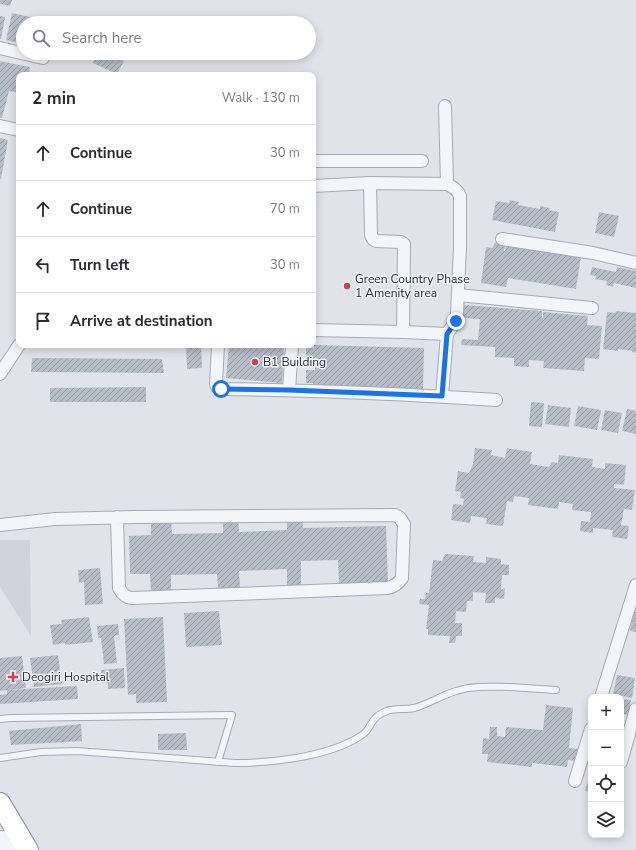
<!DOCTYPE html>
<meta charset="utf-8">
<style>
:root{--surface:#fff;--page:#f2f2f3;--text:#2b2b33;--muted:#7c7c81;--line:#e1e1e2}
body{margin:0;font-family:"Nunito Sans",sans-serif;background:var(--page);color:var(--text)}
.controls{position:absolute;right:12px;bottom:12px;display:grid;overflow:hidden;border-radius:8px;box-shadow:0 2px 10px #0003}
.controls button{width:36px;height:36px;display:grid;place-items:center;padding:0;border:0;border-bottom:1px solid var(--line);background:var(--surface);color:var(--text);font:20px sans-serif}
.stop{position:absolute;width:12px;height:12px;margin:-9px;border:3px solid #1a73e8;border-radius:50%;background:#fff}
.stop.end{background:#1a73e8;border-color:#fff;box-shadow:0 1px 4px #0008}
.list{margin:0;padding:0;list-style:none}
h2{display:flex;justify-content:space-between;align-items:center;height:52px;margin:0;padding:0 16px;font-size:17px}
h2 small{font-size:13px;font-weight:400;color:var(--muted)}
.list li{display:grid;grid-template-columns:26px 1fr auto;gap:12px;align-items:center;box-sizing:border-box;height:56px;padding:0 16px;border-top:1px solid var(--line)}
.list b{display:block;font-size:15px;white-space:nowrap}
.list em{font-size:13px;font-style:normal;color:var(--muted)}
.icon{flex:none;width:22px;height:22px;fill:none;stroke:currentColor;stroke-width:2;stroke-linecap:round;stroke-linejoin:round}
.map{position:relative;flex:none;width:636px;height:850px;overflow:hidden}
.search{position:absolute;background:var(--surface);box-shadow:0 2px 10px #0003;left:16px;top:16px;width:300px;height:44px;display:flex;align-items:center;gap:10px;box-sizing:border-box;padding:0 14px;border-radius:22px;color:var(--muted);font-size:15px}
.panel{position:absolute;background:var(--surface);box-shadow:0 2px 10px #0003;left:16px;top:72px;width:300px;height:276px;border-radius:8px}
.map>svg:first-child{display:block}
.built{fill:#ced3dc}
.building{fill:url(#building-hatch)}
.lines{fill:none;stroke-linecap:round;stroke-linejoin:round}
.service-casing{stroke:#a5aab4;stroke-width:8}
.minor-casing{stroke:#a5aab4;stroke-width:14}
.trunk-casing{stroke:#8790a1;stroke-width:22}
.service{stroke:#f3f5f8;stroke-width:6}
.minor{stroke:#f3f5f8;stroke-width:12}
.trunk{stroke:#fff;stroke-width:20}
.route{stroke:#1a73e8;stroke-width:5}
.poi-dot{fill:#d44050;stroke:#f0f3f7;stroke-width:1.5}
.labels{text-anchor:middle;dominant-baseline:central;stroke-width:3;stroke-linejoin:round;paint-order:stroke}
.poi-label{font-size:12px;fill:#283042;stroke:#f0f3f7;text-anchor:start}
</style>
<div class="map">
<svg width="636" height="850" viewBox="0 0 636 850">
<defs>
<pattern id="building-hatch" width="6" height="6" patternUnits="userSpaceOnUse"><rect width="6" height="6" fill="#b7bdc7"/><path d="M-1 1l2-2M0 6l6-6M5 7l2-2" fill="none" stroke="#959aa3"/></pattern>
</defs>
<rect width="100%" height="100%" fill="#e0e4ea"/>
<!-- built -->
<path class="built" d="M0 540H30L31 636 0 587Z"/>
<!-- building -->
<g class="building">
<path d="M0 0H12L10 6 0 4Z"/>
<path d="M12 13 44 20V23H23V44L6 40Z"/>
<path d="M0 16 5 17 1 39H0Z"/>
<path d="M41 53H56L55 58 41 56Z"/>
<path d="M97 53H107L124 61 117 74 93 63Z"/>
<path d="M0 61 30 67 29 75H19V93L9 91 2 118H0Z"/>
<path d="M0 138 8 140 1 179H0Z"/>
<path d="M510 200 519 202 518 205 540 209V206L550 208 549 210 559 212 555 232 492 220 496 201 509 203Z"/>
<path d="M599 212 619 216 614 237 595 233Z"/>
<path d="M495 243 505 245 504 251H505L506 244 581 256 576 289 508 278 506 287 481 283 486 247 492 248Z"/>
<path d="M592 267 616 272 617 267 636 271V288L614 283 613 287 606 285 607 281 595 279 596 276 590 275Z"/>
<path d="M464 305 542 311V318H543V312L588 316 587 325 602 326 599 359 585 358 584 371 543 368 544 361 529 360V367L514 366V358L495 357V347L461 345 462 339 478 340 480 319 463 318Z"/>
<path d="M616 311 636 313V353L632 352 633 351 618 349V351L603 349 607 312 615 313Z"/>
<path d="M186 345H201L202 368 187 369Z"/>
<path d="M229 345H284L282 383 226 378Z"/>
<path d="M314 345 424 348 423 389 313 386V383H306V370H315V362H306V348H314Z"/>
<path d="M32 358 162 359 164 373 31 372Z"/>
<path d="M146 387V402H50V388Z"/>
<path d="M531 402 544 403 542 427 529 426Z"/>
<path d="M548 405 571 408 569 427 545 424Z"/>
<path d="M578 406 601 410 597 430 574 426Z"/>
<path d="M627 409 636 411V434L622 431Z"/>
<path d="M605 410 622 413 618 433 601 430Z"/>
<path d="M475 448 492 450 491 455 505 458 507 448 532 452 530 464 549 467 552 462 558 463 559 455 593 459 592 467 605 469V463L626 465 624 485 614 484V488L635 490 632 510 624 509 621 525 629 526 627 539 612 537 613 530 593 528V533L580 531 581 521 590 522 591 512 572 510 573 504 559 502 558 509 528 505 529 498 514 496 513 502 507 501 503 526 486 524 487 518 471 516 470 523 451 520 453 504 463 505 464 499 460 498 461 492 455 491 458 471 469 473 473 464Z"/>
<path d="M287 516H302L303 528 386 526 388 583 339 585 338 560 301 561V586H287V569L239 571 240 588H218L217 574 171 575V590H151L150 574H130L129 536 151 535V521L171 520 172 534 223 533V518H238L239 532 287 530Z"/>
<path d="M445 554 474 556 473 562 486 563V557L501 559V564L509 565V575H502L501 590 505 588 504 599 495 598V603H485L486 593 473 592V601H467L466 612 456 611 455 623H462V636H456L455 643H449L450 636 428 635V629H426L429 605 419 604 420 599H425L426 593H429L433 560 442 561Z"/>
<path d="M100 568 103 604 85 605 84 582 79 583 78 570Z"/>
<path d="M219 611 222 645 186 647 184 613Z"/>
<path d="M634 611H636V632L630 631Z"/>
<path d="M89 617 93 642 65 645V643L53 645 50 625 62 624 61 620Z"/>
<path d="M163 617 167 702 136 703V694L128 695 124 619Z"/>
<path d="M118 624 119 635 114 636 117 663 104 664 101 638H98L97 626Z"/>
<path d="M58 655 62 684 34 687 30 658Z"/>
<path d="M22 656 26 688 0 691V658Z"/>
<path d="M124 668 125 688 108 689V683H102L101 670Z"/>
<path d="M617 675 635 678 632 698 613 694Z"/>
<path d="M77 686 78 699 0 704V695L7 694V690Z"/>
<path d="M621 699 631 700 628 715 621 713Z"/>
<path d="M546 705 573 708 569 748 579 749 577 761 568 760 567 767 532 763V767L487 762 488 754H482L483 738 489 739 490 727H497V736L505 737 506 727 543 730Z"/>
<path d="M81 724 82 741 11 745 9 731Z"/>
<path d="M186 733 187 750H158V734Z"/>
<path d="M591 772V792L585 791Z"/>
</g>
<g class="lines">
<defs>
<g id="service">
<path d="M0 719 11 718 232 715 218 762"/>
<path d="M0 758 41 752 77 751 235 763C271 763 322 757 354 740 359 737 365 734 368 729 368 729 371 724 371 724 375 717 380 713 387 711 394 708 406 710 414 708 429 704 442 695 456 691 474 685 492 687 510 687 526 688 541 689 556 690"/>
</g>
<g id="minor">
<path d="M0 48 43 58"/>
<path d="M445 106 447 184"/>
<path d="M0 126 19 130"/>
<path d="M313 161H422"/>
<path d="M370 183 371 235 373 239 376 241 401 242 404 244 403 332"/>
<path d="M313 186 370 183 447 184C453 187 458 190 460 196V247L457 313 456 321 447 334 403 332 313 330"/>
<path d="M502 239 593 253 636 263"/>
<path d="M458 295 592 308"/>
<path d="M218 345 216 384 217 387 221 389C312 390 404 394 496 400"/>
<path d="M0 374 19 345"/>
<path d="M289 390 292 345"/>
<path d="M442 396 447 334"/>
<path d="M0 525 55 519 136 517 395 515 400 518 404 524 402 578C398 584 394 587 387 588L132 598C125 597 122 594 119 588L117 517"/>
<path d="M601 697 636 585"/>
<path d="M621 762 636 709"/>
<path d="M575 781 591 729"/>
<path d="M0 837 20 836"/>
<path d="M0 848 26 847"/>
</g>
<path id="trunk" d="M0 803 28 850"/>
</defs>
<!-- service casing -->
<use href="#service" class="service-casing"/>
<!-- minor casing -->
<use href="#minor" class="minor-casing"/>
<!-- trunk casing -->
<use href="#trunk" class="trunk-casing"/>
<!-- service -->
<use href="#service" class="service"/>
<!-- minor -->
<use href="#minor" class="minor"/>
<!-- trunk -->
<use href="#trunk" class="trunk"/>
</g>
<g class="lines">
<!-- route -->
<path class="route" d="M221 389 289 390 442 396 447 334 456 321"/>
</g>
<!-- markers -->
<g class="poi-dot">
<circle cx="347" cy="286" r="4"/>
<circle cx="255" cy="362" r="4"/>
<path d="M11 671h4v4h4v4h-4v4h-4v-4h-4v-4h4z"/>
</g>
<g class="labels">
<!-- poi labels -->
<g class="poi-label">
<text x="355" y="279">Green Country Phase<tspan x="355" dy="14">1 Amenity area</tspan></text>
<text x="263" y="362">B1 Building</text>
<text x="22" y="677">Deogiri Hospital</text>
</g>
</g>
</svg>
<div class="controls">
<button>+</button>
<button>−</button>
<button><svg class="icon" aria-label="locate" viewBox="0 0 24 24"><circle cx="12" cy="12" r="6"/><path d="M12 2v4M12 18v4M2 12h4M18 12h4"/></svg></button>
<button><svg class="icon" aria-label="layers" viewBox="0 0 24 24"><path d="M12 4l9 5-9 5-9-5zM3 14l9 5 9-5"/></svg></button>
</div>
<div class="stop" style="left:221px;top:389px"></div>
<div class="stop end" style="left:456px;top:321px"></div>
<div class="search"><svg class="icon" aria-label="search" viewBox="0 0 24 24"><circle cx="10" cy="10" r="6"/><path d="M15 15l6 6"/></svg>Search here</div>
<section class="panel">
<h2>2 min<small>Walk · 130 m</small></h2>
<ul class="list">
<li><svg class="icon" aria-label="ahead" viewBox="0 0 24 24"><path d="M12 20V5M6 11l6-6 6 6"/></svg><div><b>Continue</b></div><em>30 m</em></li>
<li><svg class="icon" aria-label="ahead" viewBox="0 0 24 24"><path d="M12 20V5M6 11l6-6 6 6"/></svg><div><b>Continue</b></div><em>70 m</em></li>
<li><svg class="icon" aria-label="left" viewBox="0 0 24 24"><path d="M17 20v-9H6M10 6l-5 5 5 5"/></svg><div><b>Turn left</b></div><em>30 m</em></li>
<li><svg class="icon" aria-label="arrive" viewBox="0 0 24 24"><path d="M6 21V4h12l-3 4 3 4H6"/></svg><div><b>Arrive at destination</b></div></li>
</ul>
</section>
</div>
